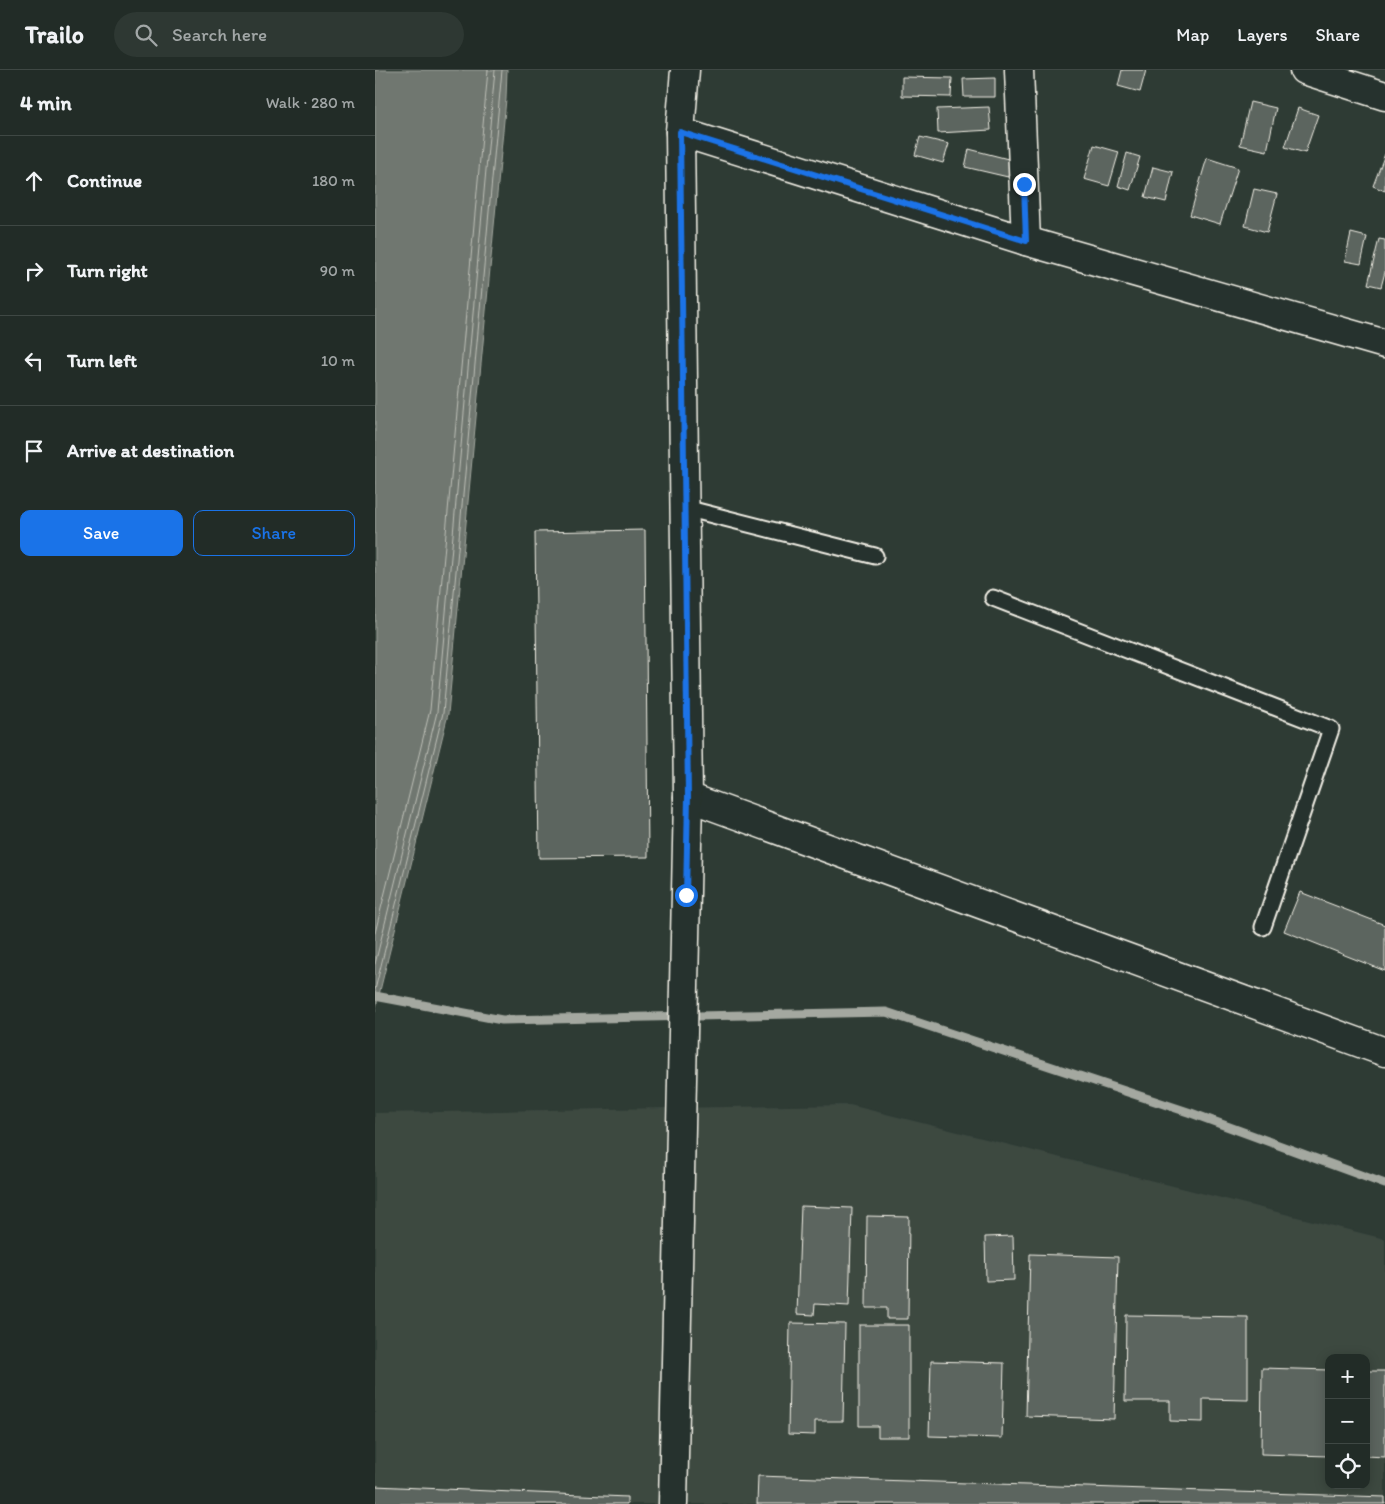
<!DOCTYPE html>
<meta charset="utf-8">
<style>
:root{--surface:#222c27;--page:#2e3833;--text:#f1f3f6;--muted:#a2a7a7;--line:#3f4844;--accent:#1a73e8}
body{margin:0;font-family:Itim,sans-serif;background:var(--page);color:var(--text)}
.controls{position:absolute;right:15px;bottom:15px;display:grid;overflow:hidden;border-radius:10px;box-shadow:0 2px 12px #0003}
.controls button{width:45px;height:45px;display:grid;place-items:center;padding:0;border:0;border-bottom:1px solid var(--line);background:var(--surface);color:var(--text);font:25px sans-serif}
.stop{position:absolute;width:15px;height:15px;margin:-11px;border:4px solid #1a73e8;border-radius:50%;background:#fff}
.stop.end{background:#1a73e8;border-color:#fff;box-shadow:0 1px 5px #0008}
.list{margin:0;padding:0;list-style:none}
h2{display:flex;justify-content:space-between;align-items:center;height:65px;margin:0;padding:0 20px;font-size:21px}
h2 small{font-size:16px;font-weight:400;color:var(--muted)}
.list li{display:grid;grid-template-columns:32px 1fr auto;gap:15px;align-items:center;box-sizing:border-box;height:90px;padding:0 20px;border-top:1px solid var(--line)}
.list b{display:block;font-size:19px;white-space:nowrap}
.list em{font-size:16px;font-style:normal;color:var(--muted)}
.actions{display:flex;gap:10px;padding:15px 20px}
.actions a{flex:1;padding:11px 0;border:1px solid var(--accent);border-radius:10px;text-align:center;font-size:18px;color:var(--accent)}
.actions .main{background:var(--accent);color:#fff}
.icon{flex:none;width:28px;height:28px;fill:none;stroke:currentColor;stroke-width:2;stroke-linecap:round;stroke-linejoin:round}
.map{position:relative;flex:none;width:1010px;height:1434px;overflow:hidden}
header{display:flex;align-items:center;gap:30px;box-sizing:border-box;height:70px;padding:0 25px;background:var(--surface);border-bottom:1px solid var(--line)}
header strong{font-size:24px}
nav{display:flex;gap:28px;margin-inline-start:auto;font-size:18px}
.search{width:350px;height:45px;background:var(--page);display:flex;align-items:center;gap:12px;box-sizing:border-box;padding:0 18px;border-radius:28px;color:var(--muted);font-size:19px}
main{display:flex}
aside{flex:1;background:var(--surface)}
.map>svg:first-child{display:block}
.built{fill:#3c4841;fill-rule:evenodd}
.water{fill:#6f7770;stroke:#a4a8a0}
.lines{fill:none;stroke-linecap:round;stroke-linejoin:round}
.shore{stroke:#bfc0b8;stroke-width:1}
.stream{stroke:#a4a8a0;stroke-width:9}
.building{fill:#5c655e;stroke:#f4f1e8}
.lane-casing{stroke:#f4f1e8;stroke-width:19}
.street-casing{stroke:#f4f1e8;stroke-width:31}
.secondary-casing{stroke:#f4f1e8;stroke-width:31}
.lane{stroke:#26332d;stroke-width:15}
.street{stroke:#26332d;stroke-width:28}
.secondary{stroke:#26332d;stroke-width:28}
.route{stroke:#1a73e8;stroke-width:6}
</style>
<header>
<strong>Trailo</strong>
<div class="search"><svg class="icon" aria-label="search" viewBox="0 0 24 24"><circle cx="10" cy="10" r="6"/><path d="M15 15l6 6"/></svg>Search here</div>
<nav><a>Map</a><a>Layers</a><a>Share</a></nav>
</header>
<main>
<aside>
<h2>4 min<small>Walk · 280 m</small></h2>
<ul class="list">
<li><svg class="icon" aria-label="ahead" viewBox="0 0 24 24"><path d="M12 20V5M6 11l6-6 6 6"/></svg><div><b>Continue</b></div><em>180 m</em></li>
<li><svg class="icon" aria-label="right" viewBox="0 0 24 24"><path d="M7 20v-9h11M14 6l5 5-5 5"/></svg><div><b>Turn right</b></div><em>90 m</em></li>
<li><svg class="icon" aria-label="left" viewBox="0 0 24 24"><path d="M17 20v-9H6M10 6l-5 5 5 5"/></svg><div><b>Turn left</b></div><em>10 m</em></li>
<li><svg class="icon" aria-label="arrive" viewBox="0 0 24 24"><path d="M6 21V4h12l-3 4 3 4H6"/></svg><div><b>Arrive at destination</b></div></li>
</ul>
<div class="actions"><a class="main">Save</a><a>Share</a></div>
</aside>
<div class="map">
<svg width="1010" height="1434" viewBox="0 0 1010 1434">
<rect width="100%" height="100%" fill="#2e3b34"/>
<filter id="ink" filterUnits="userSpaceOnUse"><feTurbulence type="fractalNoise" baseFrequency=".02" numOctaves="2"/><feDisplacementMap in="SourceGraphic" scale="10" xChannelSelector="R" yChannelSelector="G"/><feConvolveMatrix kernelMatrix="1 2 1 2 8 2 1 2 1" color-interpolation-filters="sRGB"/></filter>
<g filter="url(#ink)">
<!-- built -->
<path class="built" d="M475 1035 1010 1169V1434H0V1043ZM954 1288H991V1415H954Z"/>
<!-- water -->
<path class="water" d="M0 0H132L131 29 73 644 0 941Z"/>
<g class="lines">
<!-- shore -->
<g class="shore">
<path d="M0 863 55 640 113 0"/>
<path d="M0 894 62 642 120 0"/>
<path d="M0 920 68 643 127 0"/>
</g>
<!-- stream -->
<path class="stream" d="M0 926 127 950 511 942 816 1043 1010 1114"/>
</g>
<!-- building -->
<g class="building">
<path d="M747 0H771L765 22 743 16Z"/>
<path d="M527 7 577 8 576 27 527 26Z"/>
<path d="M620 8V27H589L588 9Z"/>
<path d="M875 32 901 38 892 81 865 75Z"/>
<path d="M614 37 616 60 563 63 562 39Z"/>
<path d="M923 38 943 45 930 83 910 77Z"/>
<path d="M545 67 574 74 568 93 540 85Z"/>
<path d="M719 75 744 82 734 116 709 109Z"/>
<path d="M594 79 637 90 633 107 590 97Z"/>
<path d="M752 83 765 87 755 120 743 116Z"/>
<path d="M1010 84V121L998 116Z"/>
<path d="M832 88 863 98 845 154 815 145Z"/>
<path d="M778 97 798 102 791 132 770 127Z"/>
<path d="M879 119 902 124 892 162 870 156Z"/>
<path d="M976 163 992 167 986 194 970 191Z"/>
<path d="M1004 169 1010 170V202L1006 217 993 214Z"/>
<path d="M270 460 273 787 164 788 160 462Z"/>
<path d="M925 822 1010 855V901L909 861Z"/>
<path d="M426 1136 477 1138 474 1236 440 1234 439 1245 422 1244Z"/>
<path d="M492 1146 534 1147 533 1249H512V1238H491Z"/>
<path d="M638 1166 639 1210 611 1211 610 1167Z"/>
<path d="M655 1184 743 1187 739 1349 651 1346Z"/>
<path d="M751 1245 873 1247V1330L828 1329V1352L795 1351V1331H750Z"/>
<path d="M415 1253 470 1254 468 1351H440V1365L413 1364Z"/>
<path d="M484 1255H534V1367H503V1356H484Z"/>
<path d="M556 1291 629 1293 627 1368 554 1366Z"/>
<path d="M887 1298 954 1300V1386L886 1384Z"/>
<path d="M991 1301H1010V1387L991 1386Z"/>
<path d="M383 1406 1010 1427V1434H382Z"/>
<path d="M0 1416 252 1427V1434H0Z"/>
</g>
<g class="lines">
<defs>
<g id="lane">
<path d="M310 438 500 486"/>
<path d="M618 528 956 659 888 857"/>
</g>
<g id="street">
<path d="M644 0 651 171"/>
<path d="M929 0 1010 26"/>
<path d="M305 62 651 171 1010 274"/>
<path d="M313 727 1010 982"/>
</g>
<path id="secondary" d="M298 1434 313 727 305 62 310 0"/>
</defs>
<!-- lane casing -->
<use href="#lane" class="lane-casing"/>
<!-- street casing -->
<use href="#street" class="street-casing"/>
<!-- secondary casing -->
<use href="#secondary" class="secondary-casing"/>
<!-- lane -->
<use href="#lane" class="lane"/>
<!-- street -->
<use href="#street" class="street"/>
<!-- secondary -->
<use href="#secondary" class="secondary"/>
</g>
</g>
<g class="lines" filter="url(#ink)">
<!-- route -->
<path class="route" d="M311 825 313 727 305 62 651 171 649 114"/>
</g>
</svg>
<div class="controls">
<button>+</button>
<button>−</button>
<button><svg class="icon" aria-label="locate" viewBox="0 0 24 24"><circle cx="12" cy="12" r="6"/><path d="M12 2v4M12 18v4M2 12h4M18 12h4"/></svg></button>
</div>
<div class="stop" style="left:311px;top:825px"></div>
<div class="stop end" style="left:649px;top:114px"></div>
</div>
</main>
